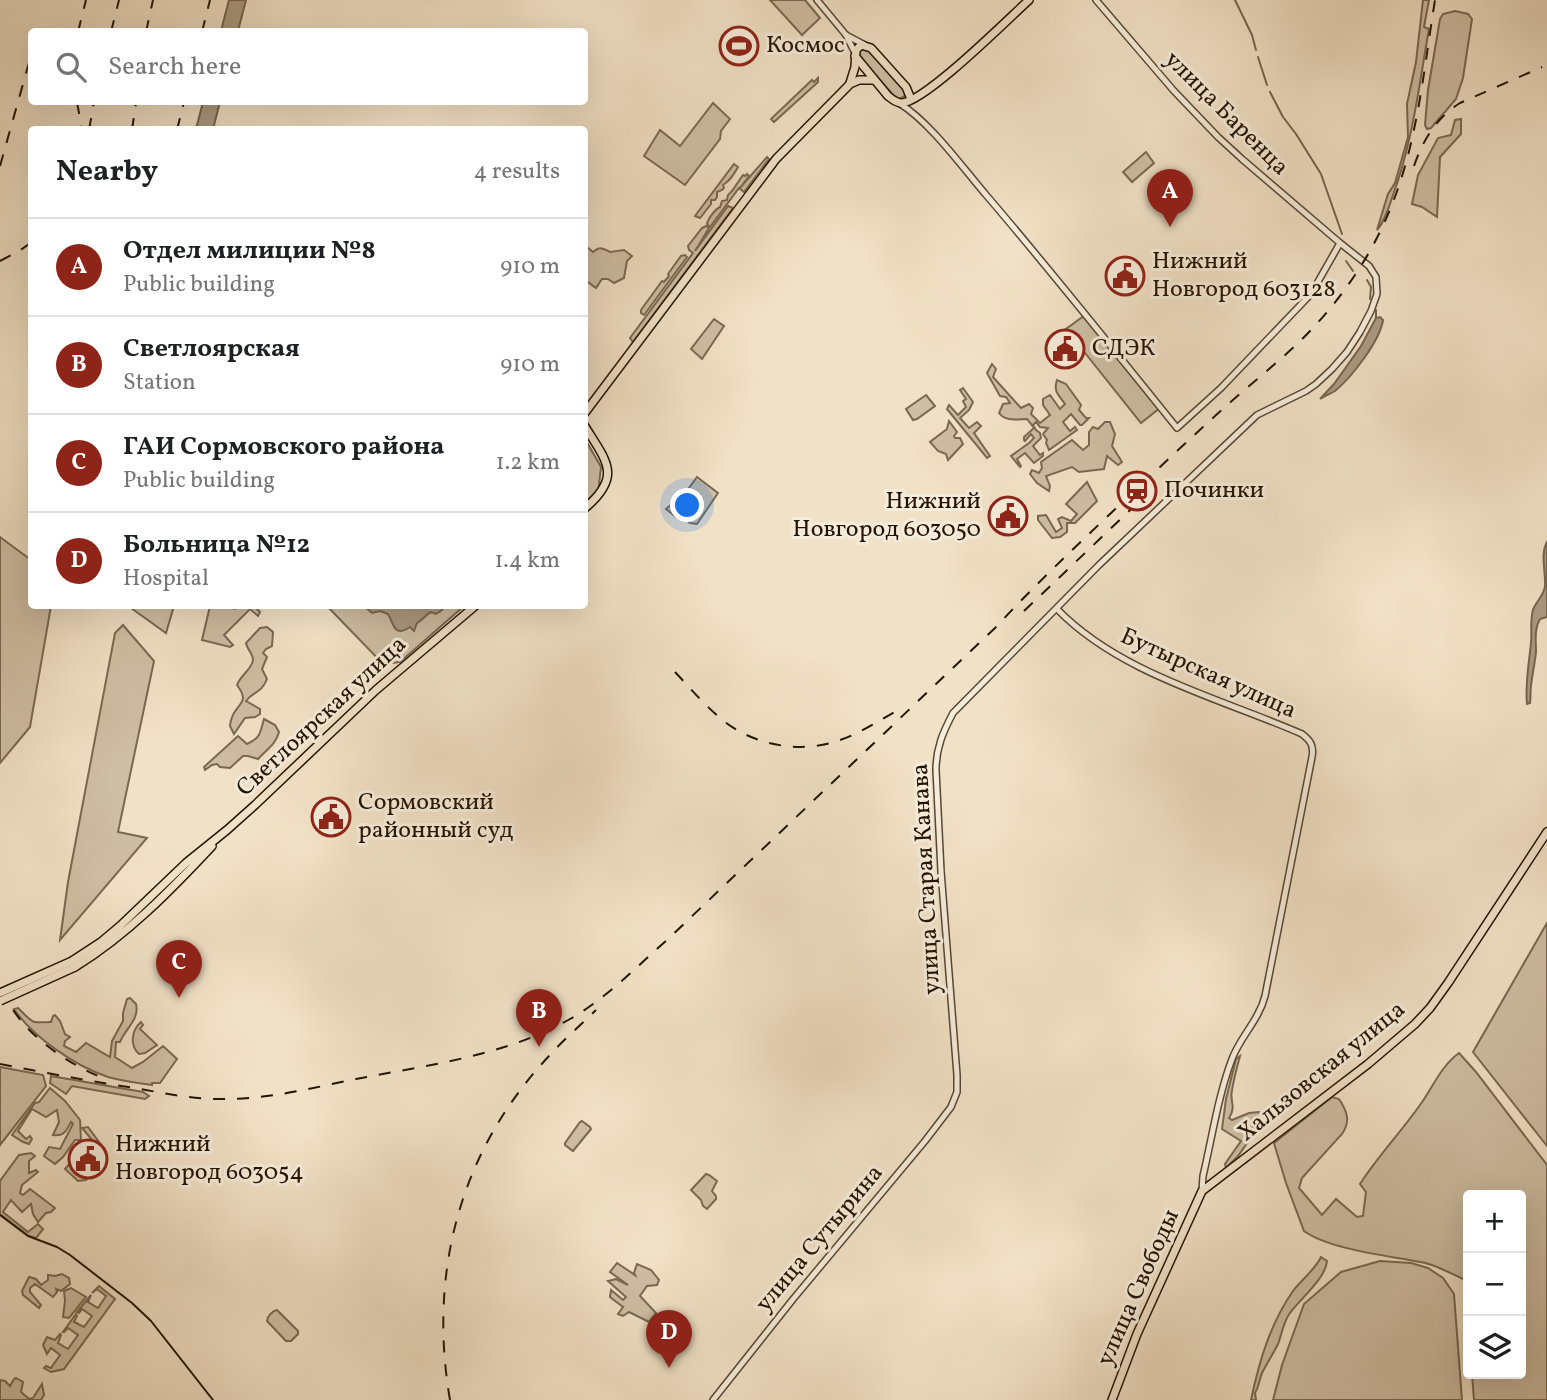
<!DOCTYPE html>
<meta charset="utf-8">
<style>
:root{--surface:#fff;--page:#f2f2f2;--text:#202124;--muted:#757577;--line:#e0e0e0;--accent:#8f2418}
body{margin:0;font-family:Vollkorn,serif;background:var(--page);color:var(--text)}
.controls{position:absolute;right:21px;bottom:21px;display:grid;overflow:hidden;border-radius:7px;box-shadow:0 7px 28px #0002}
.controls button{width:63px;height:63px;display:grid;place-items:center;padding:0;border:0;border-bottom:2px solid var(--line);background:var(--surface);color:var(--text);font:35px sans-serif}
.you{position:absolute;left:688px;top:506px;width:24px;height:24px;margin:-18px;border:5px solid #fff;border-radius:50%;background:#1a73e8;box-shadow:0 0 0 10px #1a73e833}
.badge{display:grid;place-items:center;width:46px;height:46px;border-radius:50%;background:var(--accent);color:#fff;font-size:23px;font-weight:700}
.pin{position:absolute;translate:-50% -58px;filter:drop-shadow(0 2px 4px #0008)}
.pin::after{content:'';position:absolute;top:37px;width:24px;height:21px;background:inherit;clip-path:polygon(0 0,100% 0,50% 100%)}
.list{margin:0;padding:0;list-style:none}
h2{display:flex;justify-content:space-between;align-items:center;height:91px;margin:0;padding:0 28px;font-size:30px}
h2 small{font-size:23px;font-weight:400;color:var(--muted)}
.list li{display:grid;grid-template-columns:46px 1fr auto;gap:21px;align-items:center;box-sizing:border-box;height:98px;padding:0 28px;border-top:2px solid var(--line)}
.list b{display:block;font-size:26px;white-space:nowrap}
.list p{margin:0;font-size:23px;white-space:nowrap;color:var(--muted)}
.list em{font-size:23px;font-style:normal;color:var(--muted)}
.icon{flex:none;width:38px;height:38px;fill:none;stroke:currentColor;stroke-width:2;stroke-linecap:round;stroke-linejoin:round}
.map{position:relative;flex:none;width:1547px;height:1400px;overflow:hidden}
.search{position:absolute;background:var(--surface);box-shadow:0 7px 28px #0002;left:28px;top:28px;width:560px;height:77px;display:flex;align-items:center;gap:18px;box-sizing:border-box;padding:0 24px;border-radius:7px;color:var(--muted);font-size:26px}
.panel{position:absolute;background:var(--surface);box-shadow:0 7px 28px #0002;left:28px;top:126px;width:560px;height:483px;border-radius:7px}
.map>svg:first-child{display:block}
.green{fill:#cebea4;stroke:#796852;stroke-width:2}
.water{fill:#ab9b83;stroke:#75654f;stroke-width:2}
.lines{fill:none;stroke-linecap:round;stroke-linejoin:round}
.stream{stroke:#75654f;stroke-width:2}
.minor-casing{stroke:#574632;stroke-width:8}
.major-casing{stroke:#241300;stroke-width:10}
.minor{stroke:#f6ecda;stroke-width:5}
.major{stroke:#f1e1c6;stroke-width:7}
.tram{stroke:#241300;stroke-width:2}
.rail{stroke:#241300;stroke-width:2;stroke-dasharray:12 12;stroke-linecap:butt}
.major-bridge-casing{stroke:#241300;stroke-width:10;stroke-linecap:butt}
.major-bridge{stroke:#f1e1c6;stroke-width:7}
.labels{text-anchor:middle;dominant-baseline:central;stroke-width:6;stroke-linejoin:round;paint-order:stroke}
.poi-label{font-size:24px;fill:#241300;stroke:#f6ecda;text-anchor:start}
.street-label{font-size:24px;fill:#241300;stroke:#f6ecda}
</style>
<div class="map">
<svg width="1547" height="1400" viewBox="0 0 1547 1400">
<rect width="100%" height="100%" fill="#f1e1c6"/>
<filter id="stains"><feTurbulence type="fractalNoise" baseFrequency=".00286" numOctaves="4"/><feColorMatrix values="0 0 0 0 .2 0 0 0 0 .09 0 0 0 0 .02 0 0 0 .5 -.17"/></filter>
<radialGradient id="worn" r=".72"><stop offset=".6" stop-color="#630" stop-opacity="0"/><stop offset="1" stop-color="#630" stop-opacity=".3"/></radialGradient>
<!-- green -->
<g class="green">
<path d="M770 0H805L820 18 802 35Z"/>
<path d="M1423 0H1429L1424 27 1429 29C1419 85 1413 141 1393 195 1389 207 1385 221 1377 230L1388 194 1395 183 1408 137 1407 104 1416 62Z"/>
<path d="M1455 11 1468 14 1472 19 1463 78 1456 99 1431 128 1427 129 1425 125 1428 90 1440 19 1443 14Z"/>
<path d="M734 30 754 50V54L748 60 743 61 723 41C723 36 729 31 734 30Z"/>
<path d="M867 48 904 88 906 95 899 99 895 97 860 58 858 52 861 49Z"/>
<path d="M818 78V82L774 122 771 119 812 80 814 82Z"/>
<path d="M713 103 730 119 721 131 720 139 685 185 644 156 660 130 680 146Z"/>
<path d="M1461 119V134L1440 157 1437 217 1422 207 1412 204 1418 175 1438 138 1451 135 1455 120Z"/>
<path d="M1146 152 1154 163 1132 182 1123 172Z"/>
<path d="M767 157 769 159 744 192 739 188 710 227 707 224C708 219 715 209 720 207L722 201 727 200 728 195 732 191 743 175 745 176 747 174 749 176 740 188Z"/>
<path d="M734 164 738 167C734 174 730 181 723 185L724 188 722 190 717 192V197L715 200H711V204L700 218 695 216Z"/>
<path d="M728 206 733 208 633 342 630 338 693 253 689 250 688 246 702 228 706 226 709 228 695 251Z"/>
<path d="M587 247 593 252C600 246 602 248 610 252L624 250 632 256 627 261 624 278 614 283 608 279H602L596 288 585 280V251Z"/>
<path d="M685 255 687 257 644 315 641 313V310L662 281 664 282 669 276 668 274 681 256Z"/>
<path d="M1085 315 1161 407 1141 423 1066 329Z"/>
<path d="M714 319 724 326 702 359 691 349Z"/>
<path d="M992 364 996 369 993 377 1021 408 1029 404 1033 408 1031 414 1040 423 1050 415 1043 405V399L1050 395 1060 409 1065 404C1059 395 1053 392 1057 380L1066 384 1081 405 1079 410 1086 418H1089L1082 425H1080L1071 414 1063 422 1070 431 1075 427 1077 430 1049 450 1046 443 1047 440 1043 434 1048 428 1040 427 1036 422 1033 425 1036 430 1040 433 1041 438 1033 446 1040 455 1043 453V456L1034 463 1025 453 1017 459 1021 466 1020 467 1011 456 1029 443 1034 438 1031 434 1025 441 1024 440V437L1034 428 1027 419C1017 419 1006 422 999 413L1003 404 1010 403 1006 397 1000 396 987 373Z"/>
<path d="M963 388 973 402 969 410 960 418 969 428 977 422 981 426 974 433 990 456 987 458 947 409 949 405 958 415 966 407 963 401 966 399 960 390Z"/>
<path d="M926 395 935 406 917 419 913 420 906 409Z"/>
<path d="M949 421 957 432 954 436 955 438H960L963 444 948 460 946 454 938 451 930 442 947 429Z"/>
<path d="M1105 422H1110L1115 434 1112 446 1122 462 1118 465 1107 456 1104 469 1079 472 1072 467 1046 476 1050 486 1049 491 1037 483 1030 474 1032 470 1039 473 1042 468 1041 462 1072 440 1083 450 1089 445V432L1093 427 1098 429Z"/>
<path d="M585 439 601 467 598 493 585 505Z"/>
<path d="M697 477 718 493 697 524 690 523 680 515 676 517 666 509 686 492Z"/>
<path d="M1087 482 1097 501 1075 523H1067V532L1060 537 1052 538 1038 520V516L1046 515 1056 532 1062 528 1058 519 1062 517 1071 521 1077 514 1066 504Z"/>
<path d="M0 537 31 560 32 606H51L30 727 0 763Z"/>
<path d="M132 606H174L166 633 131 608Z"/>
<path d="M210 606H233L232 608 235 609 239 606H254L260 612 258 616 250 609 224 635 233 645 230 647 202 640Z"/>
<path d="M327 606H464L400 662 383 664Z"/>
<path d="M123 625 154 661 118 832 147 838 60 940 68 882 115 633Z"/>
<path d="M267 627 273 632 272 646 266 649 263 653 267 657 262 669 267 679C261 694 253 691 246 701L260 709V714L255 717 245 718 234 734 230 726C230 723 232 716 234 713 242 701 248 700 237 685 240 676 252 669 253 660 253 654 247 649 246 643L260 628Z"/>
<path d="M264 719 275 725 279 732C276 744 267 749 258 759L248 756H243L230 768 220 767 217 764 212 765 205 770 204 767 238 736 247 744C261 738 260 732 264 719Z"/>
<path d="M1547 923V1146L1473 1052Z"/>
<path d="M130 998 136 1004C140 1019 125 1029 120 1042H116L115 1057 132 1068 143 1062 163 1046 177 1059 160 1083H152V1085C137 1083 122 1081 108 1077 75 1066 33 1037 14 1009L18 1008C34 1023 29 1023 51 1022L53 1016 55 1015 60 1021 65 1034 70 1037 65 1041 64 1046 76 1052 86 1043 110 1057 112 1041 123 1021V1013L127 999Z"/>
<path d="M141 1022 143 1025 140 1029 157 1045 145 1053 139 1054C129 1045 132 1030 141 1022Z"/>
<path d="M1459 1053 1476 1072 1547 1165V1400H1474L1472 1374H1521V1195H1468V1321L1465 1280C1452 1274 1438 1266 1425 1263 1392 1256 1330 1250 1304 1231L1286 1183 1274 1143 1332 1097 1339 1099C1347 1111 1351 1121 1342 1134L1302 1178 1299 1188 1322 1215 1336 1199 1357 1217 1363 1216 1366 1192 1360 1184C1378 1156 1401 1132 1420 1105 1433 1087 1441 1066 1459 1053Z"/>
<path d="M1240 1056C1237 1067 1234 1079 1232 1090 1229 1101 1237 1106 1229 1118L1232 1120 1249 1113 1259 1112 1262 1117 1247 1134 1250 1139 1238 1156 1226 1168 1225 1164 1241 1141 1222 1129 1226 1099 1236 1059Z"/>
<path d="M0 1067 43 1075 46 1086 0 1145Z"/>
<path d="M51 1076 143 1092 149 1096 145 1099 72 1086 66 1094 50 1083Z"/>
<path d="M50 1088 65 1101 80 1120 81 1140H75L63 1157 55 1164 44 1156 49 1147 60 1149 73 1124 71 1122C67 1130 64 1137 53 1135L59 1122 57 1110 46 1117 32 1109 18 1131 26 1139 30 1136 32 1139 29 1144 23 1142 12 1135 35 1103 39 1102Z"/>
<path d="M582 1121 590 1127 591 1129 573 1151 565 1145V1143L580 1122Z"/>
<path d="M88 1127 102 1146 105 1156 86 1180 78 1181 65 1169 71 1162 78 1160 79 1163 74 1171 82 1176 95 1157 89 1148 93 1141 82 1128Z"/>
<path d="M31 1153 35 1156 29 1161V1173L36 1170 38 1172 22 1185 20 1193 23 1195 30 1189 55 1208 51 1212 46 1213 38 1222 33 1214 31 1204 22 1212 11 1200 3 1212 28 1232 38 1224 43 1229 36 1238 29 1236 0 1214V1181L19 1155Z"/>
<path d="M706 1174 709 1175 717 1181 712 1191 716 1196V1199L707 1209 703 1206 701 1200 691 1190Z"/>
<path d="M1321 1257 1327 1261C1326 1278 1300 1299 1290 1313 1283 1322 1282 1334 1278 1344 1273 1354 1267 1363 1262 1373 1259 1380 1259 1387 1255 1393L1256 1400H1251C1259 1362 1270 1324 1293 1291 1302 1279 1315 1270 1321 1257Z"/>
<path d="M1380 1261 1411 1263 1428 1268 1443 1278 1454 1294 1462 1400H1273L1282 1365 1304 1304 1341 1272Z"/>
<path d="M617 1263 635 1275 634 1273 637 1264 651 1270 659 1280 657 1285 647 1286 640 1296 656 1313 649 1322 629 1312 623 1316 618 1314 623 1307 610 1297 611 1290 623 1300 626 1297 608 1281 616 1279 628 1285 610 1272Z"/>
<path d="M62 1274 69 1278 70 1284 61 1291 56 1289 57 1292 53 1297 35 1284 30 1288V1292L41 1305 39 1308 23 1295 22 1291 29 1277 36 1279 41 1285 48 1280V1275L55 1276Z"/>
<path d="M99 1286 115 1299 64 1369 51 1372 44 1368 46 1366 51 1368 60 1355 51 1348 47 1354 43 1345 47 1337 55 1340 60 1334 61 1335 58 1343 68 1349 78 1335 68 1328 64 1332H63L76 1314 77 1316 74 1322 84 1327 92 1316 82 1309 79 1313 77 1312 91 1295 88 1302 98 1308 106 1296 97 1289 92 1293Z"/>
<path d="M71 1288 86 1297 69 1318 63 1317 65 1301 64 1291Z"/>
<path d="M277 1310 298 1331V1334L291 1341H286L267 1321C267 1317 272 1311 277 1310Z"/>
<path d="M16 1378 23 1382 21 1392 29 1399 33 1398 42 1384 44 1395 41 1400H0V1380L5 1381 10 1386 14 1379Z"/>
</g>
<!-- water -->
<g class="water">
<path d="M229 0H246L238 31H221Z"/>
<path d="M203 102H220L213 129H196Z"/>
<path d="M1380 317 1383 320C1380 341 1351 378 1335 391 1330 394 1324 396 1320 399L1334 384 1361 346 1376 318Z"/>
<path d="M1547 542V617L1540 619C1534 629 1536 641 1536 652 1535 663 1532 675 1531 686 1530 692 1531 697 1530 703L1527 704C1525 684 1529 663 1531 643 1532 633 1530 620 1533 610 1536 601 1544 596 1545 586 1546 572 1540 554 1547 542Z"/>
<path d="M364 606H445L442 610 436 614 431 612C425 615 423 620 417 623L414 631 410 627C394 638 394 624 388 614L380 611 372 613Z"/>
</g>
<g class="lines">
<!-- stream -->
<g class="stream">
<path d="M1235 0 1252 35 1256 50"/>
<path d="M1258 57 1267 85"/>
<path d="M1270 92 1283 117 1296 134 1321 174 1342 234"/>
<path d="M1346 261 1353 271"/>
<path d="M1367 280 1371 287 1370 299"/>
<path d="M1376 310V318"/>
</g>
<defs>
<g id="minor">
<path d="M817 0 846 35 865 45"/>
<path d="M846 35 855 53"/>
<path d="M899 103C931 123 962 167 987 196 1052 272 1114 350 1177 428L1221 388 1311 294 1340 243"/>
<path d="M1057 609C1120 674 1220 698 1302 734 1311 741 1314 746 1312 757L1265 996C1259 1020 1240 1037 1232 1059 1218 1096 1212 1138 1203 1176L1202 1191"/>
<path d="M713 1400 794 1298 925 1141 951 1107 957 1092V1075L941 871 936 770C936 748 943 732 953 713L1099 565 1257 415 1306 391 1316 384 1332 369 1347 352 1360 332 1371 311 1377 294 1376 277 1369 266 1340 243 1242 159 1218 137 1174 91 1096 0"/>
</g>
<g id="major">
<path d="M855 56 888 96C892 99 896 103 902 103 926 101 1007 20 1029 0"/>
<path d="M850 83 855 67 856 50 861 45 871 48 906 87 911 99"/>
<path d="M584 414 776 159 850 84 859 80H874"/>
<path d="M584 425C607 462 623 476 584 509"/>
<path d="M72 961 101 942 120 926 186 863 227 830 255 805 376 690 475 606"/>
<path d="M75 967C127 935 170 891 212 846"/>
<path d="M1112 1400 1137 1334 1202 1191 1368 1064 1415 1024 1430 1008 1448 983 1547 832"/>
</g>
</defs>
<!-- minor casing -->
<use href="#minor" class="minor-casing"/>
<!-- major casing -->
<use href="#major" class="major-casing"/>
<!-- minor -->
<use href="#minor" class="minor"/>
<!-- major -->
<use href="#major" class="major"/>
<!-- tram -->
<path class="tram" d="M0 1215 28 1236 57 1247 70 1255 132 1303 151 1321 213 1400"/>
<!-- rail -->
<g class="rail">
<path d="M78 32 86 0"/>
<path d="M111 32 119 0"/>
<path d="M146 32 153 0"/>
<path d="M202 32 210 0"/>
<path d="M77 102 82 130"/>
<path d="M89 130 94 102"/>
<path d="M132 130 136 102"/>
<path d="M177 130 184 102"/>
<path d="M0 166 32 52"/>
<path d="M1414 166C1423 140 1436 118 1460 103L1542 67"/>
<path d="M0 261 19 251 32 242"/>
<path d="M1024 611 1146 495"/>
<path d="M675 672C691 689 706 707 725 722 755 745 798 753 834 742 858 735 880 720 902 708"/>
<path d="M0 990C7 1001 14 1012 22 1022 42 1045 70 1064 98 1076"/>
<path d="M0 1064C47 1073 94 1082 141 1089 167 1094 194 1099 220 1099 266 1100 312 1088 356 1079 428 1065 505 1056 570 1019 607 998 636 967 668 939L997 626C1033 587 1071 551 1110 514 1145 481 1180 448 1215 416 1241 392 1269 370 1295 346 1337 306 1372 257 1393 202 1418 138 1424 68 1435 0"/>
<path d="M450 1400C428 1272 460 1150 550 1055 564 1039 581 1025 596 1010"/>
</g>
<defs>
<g id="major-bridge">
<path d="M0 993 72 961"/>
<path d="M0 1001 75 967"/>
</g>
</defs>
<!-- major-bridge casing -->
<use href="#major-bridge" class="major-bridge-casing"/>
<!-- major-bridge -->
<use href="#major-bridge" class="major-bridge"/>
</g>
<!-- icons -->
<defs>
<symbol id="stadium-ring" viewBox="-11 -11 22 22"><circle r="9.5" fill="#f6ecda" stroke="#8f2418" stroke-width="1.5"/><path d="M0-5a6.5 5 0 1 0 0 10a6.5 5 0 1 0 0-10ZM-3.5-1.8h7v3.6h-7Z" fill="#8f2418"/></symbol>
<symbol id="civic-ring" viewBox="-11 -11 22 22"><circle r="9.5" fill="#f6ecda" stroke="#8f2418" stroke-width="1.5"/><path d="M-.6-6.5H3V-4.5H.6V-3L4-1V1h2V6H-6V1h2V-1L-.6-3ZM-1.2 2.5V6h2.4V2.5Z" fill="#8f2418"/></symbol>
<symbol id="station-ring" viewBox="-11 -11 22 22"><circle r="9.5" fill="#f6ecda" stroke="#8f2418" stroke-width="1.5"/><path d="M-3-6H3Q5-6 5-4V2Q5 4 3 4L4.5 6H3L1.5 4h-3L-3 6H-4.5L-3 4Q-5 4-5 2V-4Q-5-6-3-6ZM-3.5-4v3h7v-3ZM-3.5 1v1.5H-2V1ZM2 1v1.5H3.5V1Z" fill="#8f2418"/></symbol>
</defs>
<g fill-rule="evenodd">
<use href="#stadium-ring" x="717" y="24" width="44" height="44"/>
<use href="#civic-ring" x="1103" y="254" width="44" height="44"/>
<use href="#civic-ring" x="1043" y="327" width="44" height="44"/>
<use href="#station-ring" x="1115" y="469" width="44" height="44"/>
<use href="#civic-ring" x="986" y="494" width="44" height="44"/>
<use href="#civic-ring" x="309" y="795" width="44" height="44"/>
<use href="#civic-ring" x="66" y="1137" width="44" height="44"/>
</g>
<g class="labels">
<!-- poi labels -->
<g class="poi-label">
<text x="766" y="46">Космос</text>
<text x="1152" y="262">Нижний<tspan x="1152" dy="28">Новгород 603128</tspan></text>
<text x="1092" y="349">СДЭК</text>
<text x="1164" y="491">Починки</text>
<text x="981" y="502" text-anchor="end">Нижний<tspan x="981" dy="28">Новгород 603050</tspan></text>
<text x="358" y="803">Сормовский<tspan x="358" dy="28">районный суд</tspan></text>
<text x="115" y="1145">Нижний<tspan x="115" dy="28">Новгород 603054</tspan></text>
</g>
<!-- street labels -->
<g class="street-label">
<text transform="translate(1226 114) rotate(45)">улица Баренца</text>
<text transform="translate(1208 674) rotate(24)">Бутырская улица</text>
<text transform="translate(322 717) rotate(-43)">Светлоярская улица</text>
<text transform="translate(927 879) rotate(-93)">улица Старая Канава</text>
<text transform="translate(1322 1072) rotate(-39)">Хальзовская улица</text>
<text transform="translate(820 1239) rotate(-50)">улица Сутырина</text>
<text transform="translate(1139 1288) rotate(-66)">улица Свободы</text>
</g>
</g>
<rect width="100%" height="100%" filter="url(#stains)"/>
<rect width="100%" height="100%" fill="url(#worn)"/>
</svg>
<div class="controls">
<button>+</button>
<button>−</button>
<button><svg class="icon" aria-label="layers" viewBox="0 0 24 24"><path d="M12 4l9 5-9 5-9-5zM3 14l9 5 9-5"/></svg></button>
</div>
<div class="you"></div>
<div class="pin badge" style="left:1170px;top:227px">A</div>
<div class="pin badge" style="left:539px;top:1047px">B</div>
<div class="pin badge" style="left:179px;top:998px">C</div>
<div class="pin badge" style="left:669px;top:1368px">D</div>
<div class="search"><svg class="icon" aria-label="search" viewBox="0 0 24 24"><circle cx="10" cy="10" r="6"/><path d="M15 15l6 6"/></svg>Search here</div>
<section class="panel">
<h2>Nearby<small>4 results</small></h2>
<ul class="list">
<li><span class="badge">A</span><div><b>Отдел милиции №8</b><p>Public building</p></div><em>910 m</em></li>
<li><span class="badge">B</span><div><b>Светлоярская</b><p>Station</p></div><em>910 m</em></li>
<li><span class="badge">C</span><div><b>ГАИ Сормовского района</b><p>Public building</p></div><em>1.2 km</em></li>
<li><span class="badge">D</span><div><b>Больница №12</b><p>Hospital</p></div><em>1.4 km</em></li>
</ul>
</section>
</div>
